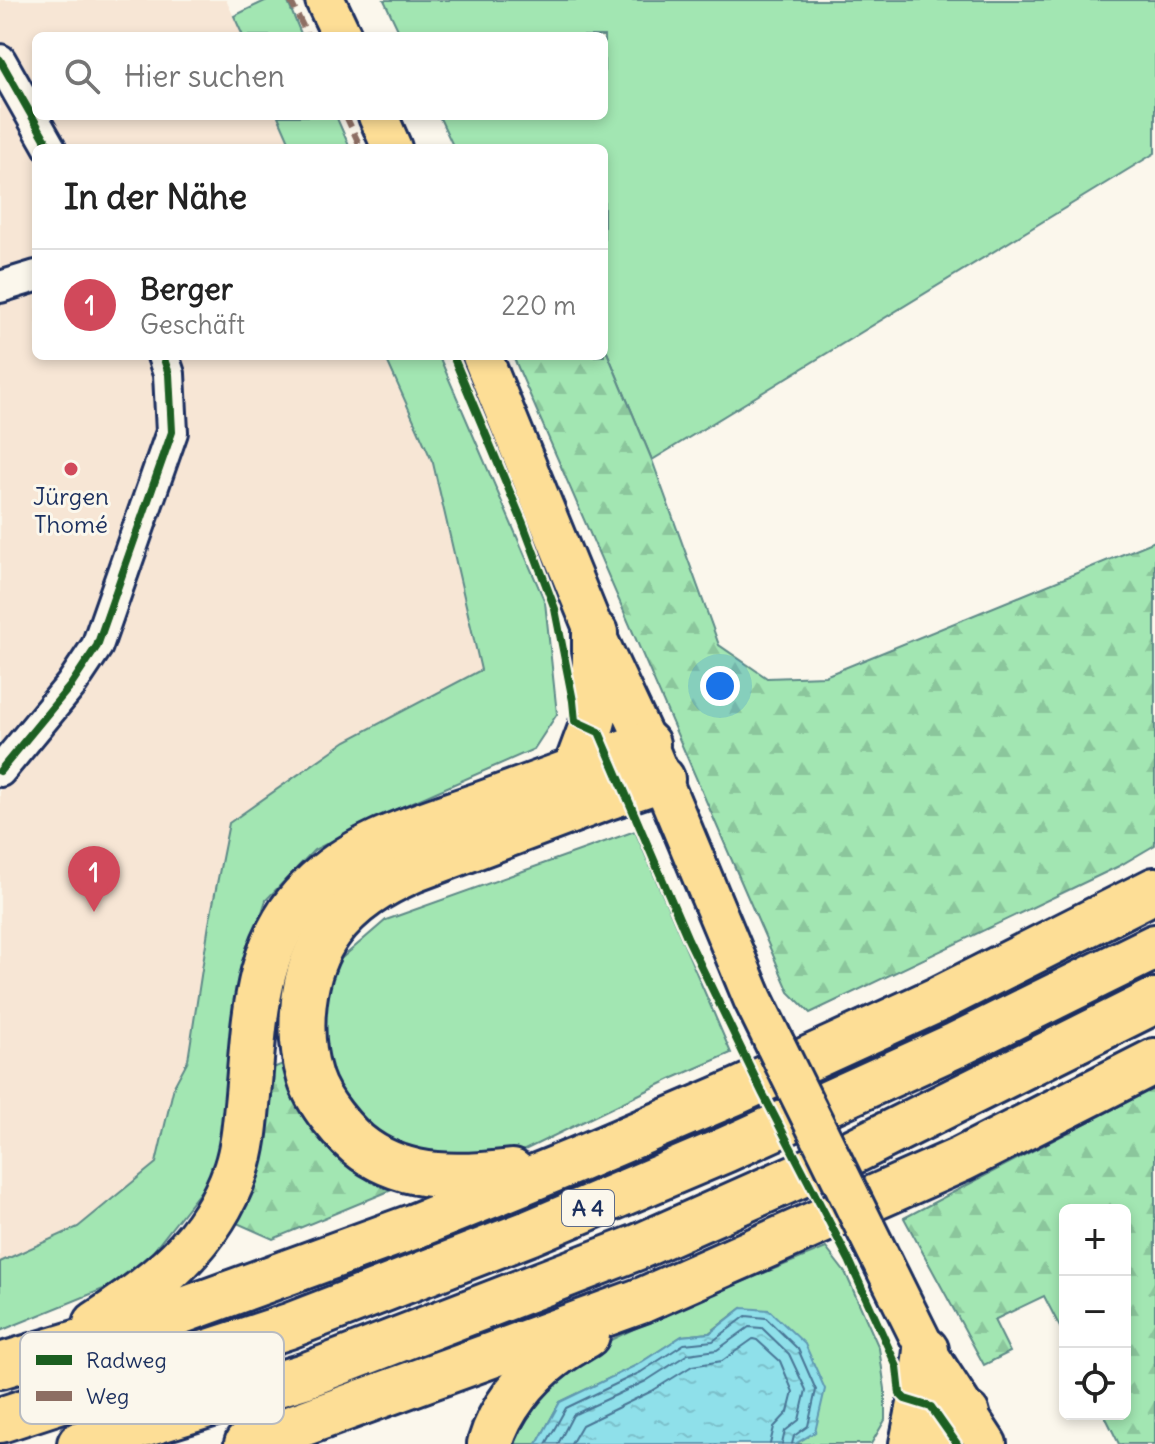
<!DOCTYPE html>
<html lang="de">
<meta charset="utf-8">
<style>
:root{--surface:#fff;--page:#f6f6f6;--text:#222;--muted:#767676;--line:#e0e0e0;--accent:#d1495b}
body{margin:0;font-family:Delius,sans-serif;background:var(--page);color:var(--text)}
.controls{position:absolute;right:24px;bottom:24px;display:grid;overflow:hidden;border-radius:12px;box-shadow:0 4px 12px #0003}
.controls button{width:72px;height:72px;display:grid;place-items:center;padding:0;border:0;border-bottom:2px solid var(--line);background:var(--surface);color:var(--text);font:40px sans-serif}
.you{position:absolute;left:720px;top:686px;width:28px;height:28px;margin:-20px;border:6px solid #fff;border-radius:50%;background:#1a73e8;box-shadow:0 0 0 12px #1a73e833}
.badge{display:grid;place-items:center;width:52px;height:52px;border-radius:50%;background:var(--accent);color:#fff;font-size:26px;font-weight:700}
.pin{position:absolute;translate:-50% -66px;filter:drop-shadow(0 2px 4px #0008)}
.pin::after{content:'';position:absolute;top:42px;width:28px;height:24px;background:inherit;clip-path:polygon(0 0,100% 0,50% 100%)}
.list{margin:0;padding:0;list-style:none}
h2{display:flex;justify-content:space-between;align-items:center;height:104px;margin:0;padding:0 32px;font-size:34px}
h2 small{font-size:26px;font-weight:400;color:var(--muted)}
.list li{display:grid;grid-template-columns:52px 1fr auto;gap:24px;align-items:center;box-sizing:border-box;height:112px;padding:0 32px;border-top:2px solid var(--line)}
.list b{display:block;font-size:30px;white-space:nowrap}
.list p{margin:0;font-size:26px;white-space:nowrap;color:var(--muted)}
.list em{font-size:26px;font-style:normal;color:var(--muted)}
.icon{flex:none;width:44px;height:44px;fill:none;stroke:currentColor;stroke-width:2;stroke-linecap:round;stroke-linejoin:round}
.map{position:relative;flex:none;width:1155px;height:1444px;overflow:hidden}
.search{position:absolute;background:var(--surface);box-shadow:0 4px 12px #0003;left:32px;top:32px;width:576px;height:88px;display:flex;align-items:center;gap:20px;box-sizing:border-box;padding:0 28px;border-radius:12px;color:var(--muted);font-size:30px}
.panel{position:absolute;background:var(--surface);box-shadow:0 4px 12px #0003;left:32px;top:144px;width:576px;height:216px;border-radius:12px}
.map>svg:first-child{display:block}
.built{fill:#f7e6d5}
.green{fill:#a2e6b2;stroke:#5e8a88;stroke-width:2}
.forest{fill:url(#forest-firs);stroke:#5e8a88;stroke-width:2}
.water{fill:url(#water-ripples);stroke:#6199b2;stroke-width:2}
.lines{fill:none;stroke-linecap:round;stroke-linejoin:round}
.shore{stroke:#497696;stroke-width:2}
.minor-casing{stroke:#1b2f5e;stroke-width:36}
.major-casing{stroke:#1b2f5e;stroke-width:44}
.highway-casing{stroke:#1b2f5e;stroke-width:50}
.minor{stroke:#fbf7ec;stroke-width:30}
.major{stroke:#fdde96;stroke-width:38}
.highway{stroke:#fdde96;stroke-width:44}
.major-bridge-casing{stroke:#1b2f5e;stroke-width:44;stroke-linecap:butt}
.major-bridge{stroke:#fdde96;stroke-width:38}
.quiet{stroke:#8d6e63;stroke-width:6;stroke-dasharray:12 6;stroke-linecap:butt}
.cycleway-casing{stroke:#fbf7ec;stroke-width:13}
.cycleway{stroke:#1b5e20;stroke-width:8}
.poi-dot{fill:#d1495b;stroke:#fbf7ec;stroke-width:3}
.labels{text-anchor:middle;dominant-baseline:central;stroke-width:6;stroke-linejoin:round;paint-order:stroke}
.shield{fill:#fbf7ec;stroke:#5e6b89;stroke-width:2}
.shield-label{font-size:22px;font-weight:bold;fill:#1b2f5e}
.poi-label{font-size:24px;fill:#1b2f5e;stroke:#fbf7ec}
.key{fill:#fbf7ec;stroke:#b8bbc1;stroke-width:2}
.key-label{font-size:22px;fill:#1b2f5e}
</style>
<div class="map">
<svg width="1155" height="1444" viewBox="0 0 1155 1444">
<defs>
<pattern id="forest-firs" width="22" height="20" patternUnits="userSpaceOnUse" patternTransform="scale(2)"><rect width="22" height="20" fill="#a2e6b2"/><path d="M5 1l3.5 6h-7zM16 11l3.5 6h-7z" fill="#8bc69c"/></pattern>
<pattern id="water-ripples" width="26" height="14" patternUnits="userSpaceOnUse" patternTransform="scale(2)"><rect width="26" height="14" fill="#8fe0ea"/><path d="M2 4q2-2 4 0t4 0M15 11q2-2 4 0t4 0" fill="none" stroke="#7bc0cb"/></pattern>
</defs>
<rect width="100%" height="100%" fill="#fbf7ec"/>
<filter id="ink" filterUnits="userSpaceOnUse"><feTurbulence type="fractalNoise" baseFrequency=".0125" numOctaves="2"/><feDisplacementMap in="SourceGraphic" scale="16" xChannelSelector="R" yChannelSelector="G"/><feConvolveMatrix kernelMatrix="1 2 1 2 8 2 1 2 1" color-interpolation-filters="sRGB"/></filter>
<g filter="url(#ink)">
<!-- built -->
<path class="built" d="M0 0H226L243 36H36V116H278L292 148H36V356H385L433 463 481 670 346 741 229 823 209 924 188 1060 174 1086 156 1163 77 1227 0 1262Z"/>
<!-- green -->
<g class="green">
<path d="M267 0H287L302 36H243L234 16Z"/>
<path d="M384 0H1155V153L652 460 604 345V148H454L439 116H604V36H401Z"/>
<path d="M278 116H336L350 148H292Z"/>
<path d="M385 356H439L545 602 557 714 534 749 388 813 314 850 266 900 244 968 234 1065 214 1174 133 1277 0 1331V1262L78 1227 156 1163 174 1086 188 1060 209 924 229 823 346 741 481 670 433 463Z"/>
<path d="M635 831 731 1053 671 1079 504 1160 435 1161 375 1134 344 1106 326 1069 322 1016 336 963 386 920Z"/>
<path d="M826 1248 846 1274 879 1348 885 1389V1420L871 1444H795L815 1432 742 1308 709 1333 682 1336 637 1365 560 1402 537 1444H509L540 1385 596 1347 675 1309Z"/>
</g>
<!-- forest -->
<g class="forest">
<path d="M604 345 652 460 719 645 767 678 825 676 1155 541V845L1119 866 810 1013 789 992 513 356H604Z"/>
<path d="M285 1063 297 1106 338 1151 399 1187 273 1239 230 1220 266 1071Z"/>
<path d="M1155 1087V1444H1119L1104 1414H1125V1210H1065V1337L1044 1296 994 1320 1010 1352 984 1365 904 1218Z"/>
</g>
<!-- water -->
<path class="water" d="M742 1308 769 1310 805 1344 825 1389 815 1432 795 1444H537L560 1402 637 1365 682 1336 710 1333Z"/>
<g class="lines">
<!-- shore -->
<g class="shore">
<path d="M546 1444 566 1408 641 1372 684 1344 713 1341 746 1316 766 1318 798 1349 816 1390 808 1426 794 1436 792 1444"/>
<path d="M558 1444 573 1415 646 1381 688 1354 717 1350 749 1327 762 1328 789 1354 806 1390 799 1420 785 1431 782 1444"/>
<path d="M571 1444 582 1425 652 1391 692 1366 722 1361 753 1339 757 1340 780 1361 793 1392 788 1412 774 1427 770 1444"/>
</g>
<defs>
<g id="minor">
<path d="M0 60 50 148"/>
<path d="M0 287 36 276"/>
<path d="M0 771 71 685 97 646 172 432 169 374 163 356"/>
</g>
<g id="major">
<path d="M325 0 342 36"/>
<path d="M378 116 392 148"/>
<path d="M482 356 595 633 647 744 753 999 776 1046"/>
<path d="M865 1227 926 1350 987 1444"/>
</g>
<g id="highway">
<path d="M575 771 591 728 595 713V633"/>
<path d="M512 1172C462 1178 409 1181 365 1150 345 1136 317 1101 310 1078 296 1032 301 970 330 931 352 901 380 885 413 870L605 798 662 779"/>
<path d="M96 1324C157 1284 211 1243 236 1170 243 1149 245 1127 247 1105 255 1029 252 946 310 889 357 841 426 824 488 802 541 783 594 763 647 744"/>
<path d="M0 1366 176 1313 415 1226 577 1160 738 1091 939 999 1155 890"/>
<path d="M0 1420 289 1326 529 1233 725 1150 956 1045 1155 947"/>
<path d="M80 1444 304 1376 638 1247 850 1153 1155 1001"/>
<path d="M247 1444 643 1300 962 1159 1155 1061"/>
<path d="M490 1444C500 1409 526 1377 554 1356 564 1348 576 1342 587 1335"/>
<path d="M912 1444 920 1404 926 1350"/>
<path d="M919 1444 967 1414"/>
</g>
</defs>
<!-- minor casing -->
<use href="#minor" class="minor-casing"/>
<!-- major casing -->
<use href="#major" class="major-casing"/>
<!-- highway casing -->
<use href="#highway" class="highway-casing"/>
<!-- minor -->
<use href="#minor" class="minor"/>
<!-- major -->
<use href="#major" class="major"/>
<!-- highway -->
<use href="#highway" class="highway"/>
<defs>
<path id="major-bridge" d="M776 1046 865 1227"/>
</defs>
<!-- major-bridge casing -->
<use href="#major-bridge" class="major-bridge-casing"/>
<!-- major-bridge -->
<use href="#major-bridge" class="major-bridge"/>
<!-- quiet -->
<g class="quiet">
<path d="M290 0 308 36"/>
<path d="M346 116 361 148"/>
</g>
<defs>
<g id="cycleway">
<path d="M0 60 50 148"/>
<path d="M453 356 522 521 555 609 573 701 575 721 599 732 688 939 763 1094 850 1262 897 1367 900 1394 905 1399 931 1407 957 1444"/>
<path d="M0 771 71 685 97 646 172 432 169 374 163 356"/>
</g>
</defs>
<!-- cycleway casing -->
<use href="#cycleway" class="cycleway-casing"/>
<!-- cycleway -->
<use href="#cycleway" class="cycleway"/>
</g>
</g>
<!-- markers -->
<circle class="poi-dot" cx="71" cy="469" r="8"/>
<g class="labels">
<!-- shield labels -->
<rect class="shield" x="562" y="1190" width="52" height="36" rx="6"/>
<g class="shield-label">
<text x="588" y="1208">A 4</text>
</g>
<!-- poi labels -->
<g class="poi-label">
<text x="71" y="496">Jürgen<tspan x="71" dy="28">Thomé</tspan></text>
</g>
</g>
<!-- legend -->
<rect x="20" y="1332" width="264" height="92" rx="12" class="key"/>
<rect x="36" y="1355" width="36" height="10" fill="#1b5e20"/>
<rect x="36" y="1391" width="36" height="10" fill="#8d6e63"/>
<g class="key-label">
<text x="86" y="1368">Radweg</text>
<text x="86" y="1404">Weg</text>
</g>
</svg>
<div class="controls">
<button>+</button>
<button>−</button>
<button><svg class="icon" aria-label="locate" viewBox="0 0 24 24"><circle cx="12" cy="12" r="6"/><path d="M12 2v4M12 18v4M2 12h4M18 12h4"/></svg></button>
</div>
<div class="you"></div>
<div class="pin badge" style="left:94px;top:912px">1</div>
<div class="search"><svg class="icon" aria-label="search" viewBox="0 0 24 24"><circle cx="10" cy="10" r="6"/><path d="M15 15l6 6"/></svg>Hier suchen</div>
<section class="panel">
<h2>In der Nähe<small></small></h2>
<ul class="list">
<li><span class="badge">1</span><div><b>Berger</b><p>Geschäft</p></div><em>220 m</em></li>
</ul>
</section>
</div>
